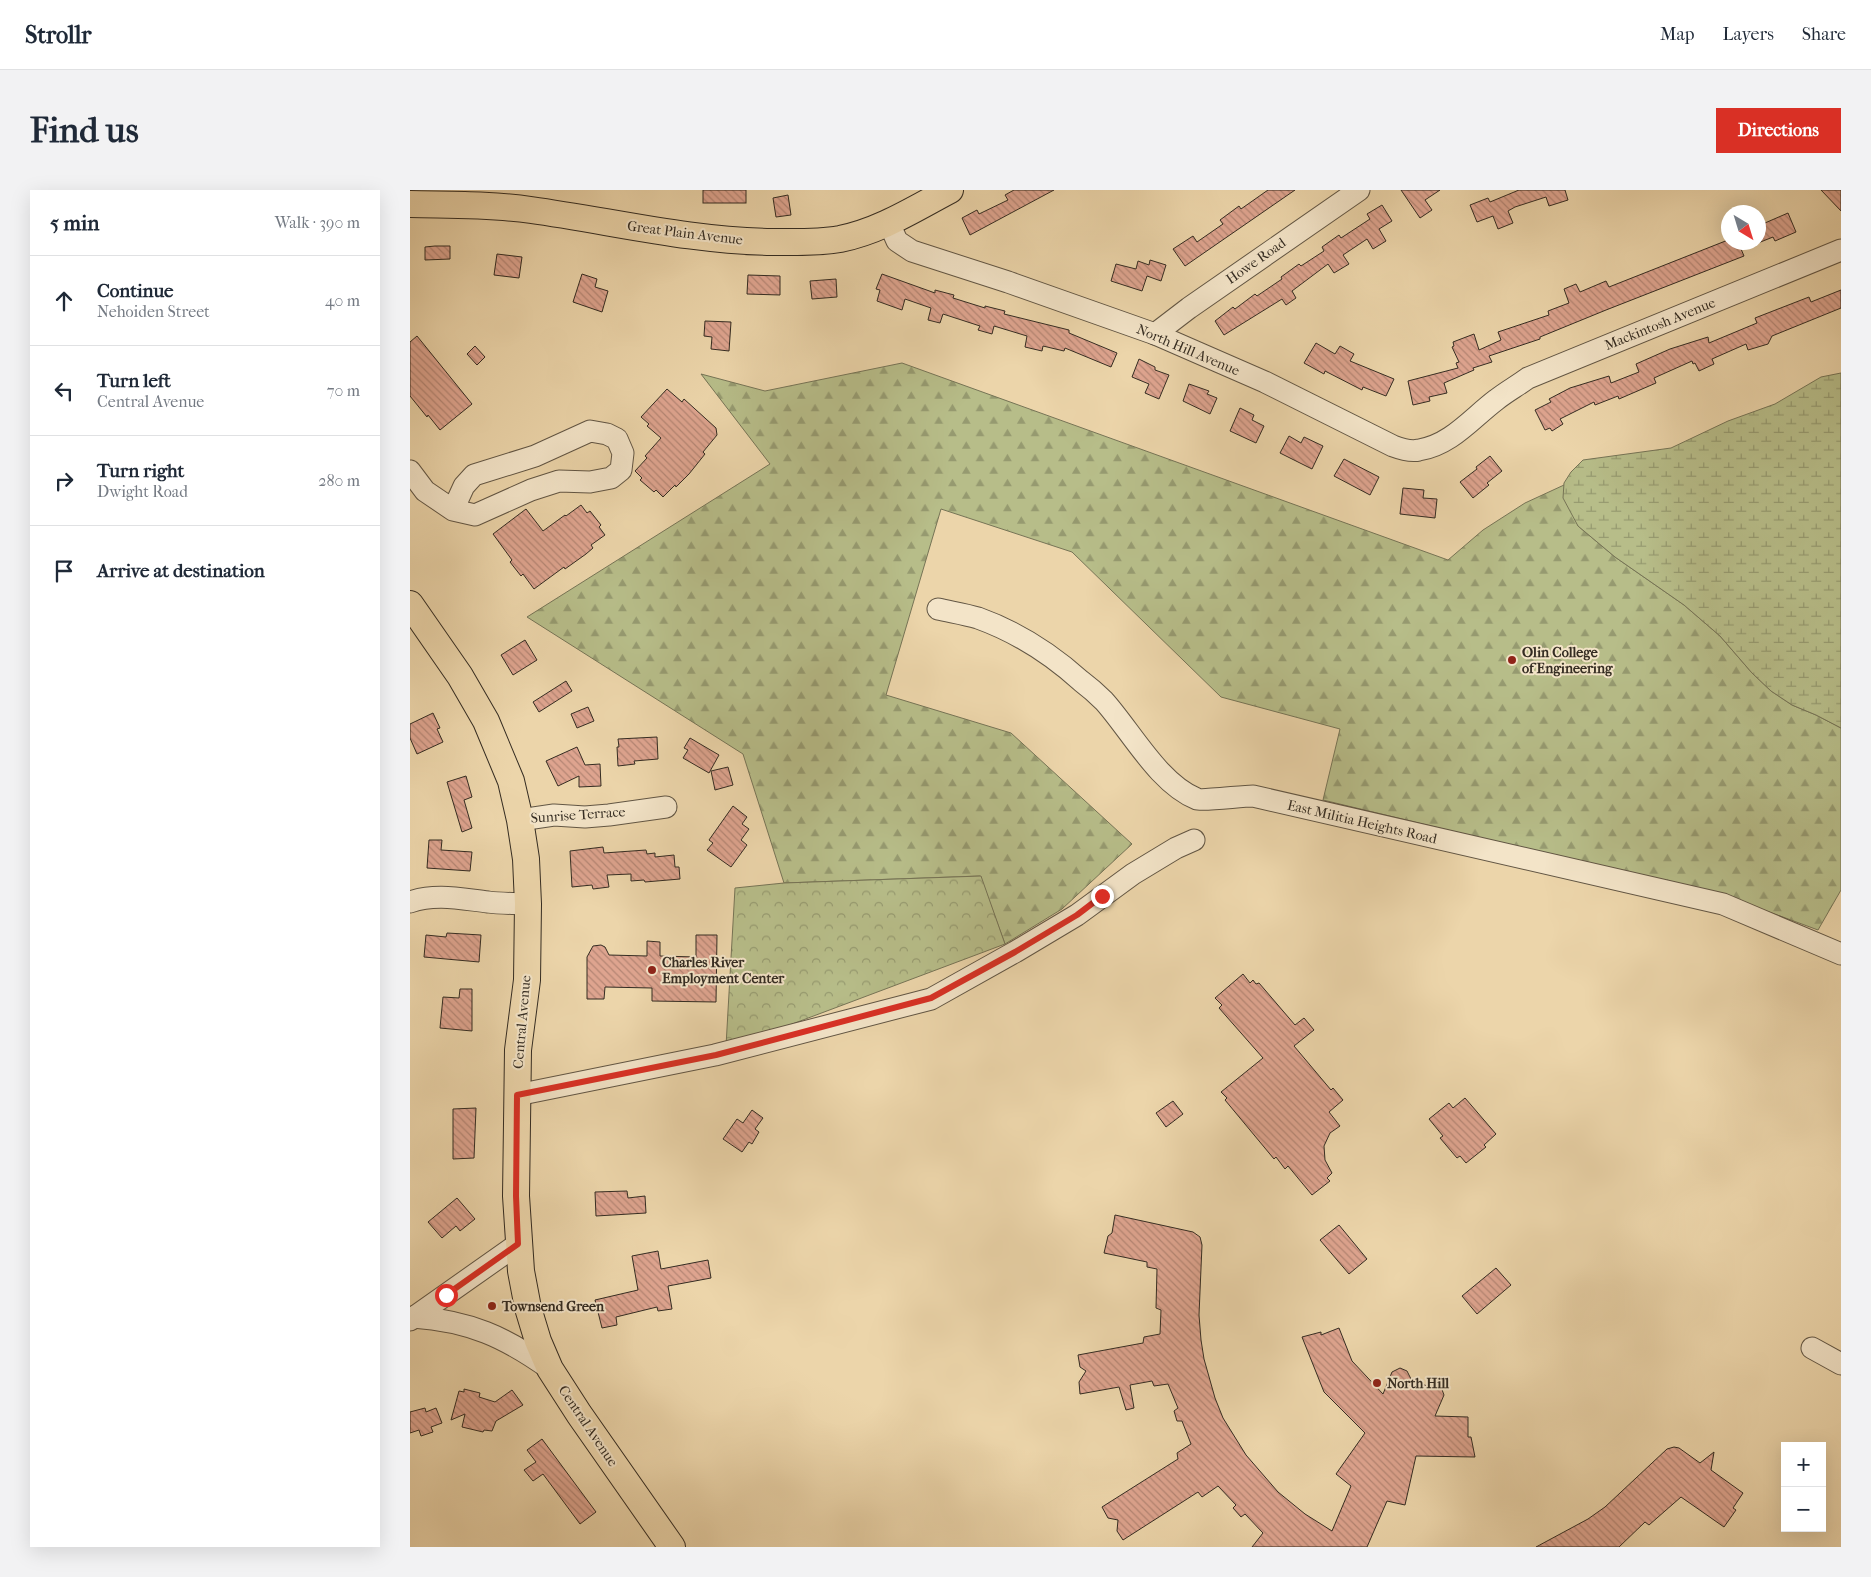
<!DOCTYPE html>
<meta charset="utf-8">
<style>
:root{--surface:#fff;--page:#f2f2f3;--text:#1f2937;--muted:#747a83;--line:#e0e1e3;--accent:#d93025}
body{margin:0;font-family:"IM FELL French Canon",serif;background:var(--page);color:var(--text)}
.controls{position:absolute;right:15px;bottom:15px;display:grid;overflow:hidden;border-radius:0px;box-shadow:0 5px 20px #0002}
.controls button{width:45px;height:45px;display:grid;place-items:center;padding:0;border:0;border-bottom:1px solid var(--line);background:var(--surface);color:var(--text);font:25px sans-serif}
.compass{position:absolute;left:1311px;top:15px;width:45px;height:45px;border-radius:50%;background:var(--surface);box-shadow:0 5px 20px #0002;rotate:142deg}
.stop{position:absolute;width:15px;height:15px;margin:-11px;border:4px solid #d93025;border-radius:50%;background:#fff}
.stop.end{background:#d93025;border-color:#fff;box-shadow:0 1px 5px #0008}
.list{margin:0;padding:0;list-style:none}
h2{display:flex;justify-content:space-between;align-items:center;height:65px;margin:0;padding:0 20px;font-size:21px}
h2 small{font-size:16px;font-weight:400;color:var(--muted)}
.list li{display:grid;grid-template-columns:32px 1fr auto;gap:15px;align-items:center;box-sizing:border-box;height:90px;padding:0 20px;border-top:1px solid var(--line)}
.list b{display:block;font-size:19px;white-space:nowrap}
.list p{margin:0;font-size:16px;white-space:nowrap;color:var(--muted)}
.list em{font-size:16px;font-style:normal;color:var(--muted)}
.icon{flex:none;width:28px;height:28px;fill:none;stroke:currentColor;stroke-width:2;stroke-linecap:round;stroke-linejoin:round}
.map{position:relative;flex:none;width:1431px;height:1357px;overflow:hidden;border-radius:0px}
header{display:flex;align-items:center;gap:30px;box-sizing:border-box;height:70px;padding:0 25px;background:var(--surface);border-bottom:1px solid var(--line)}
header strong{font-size:24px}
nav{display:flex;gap:28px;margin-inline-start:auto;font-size:18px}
.intro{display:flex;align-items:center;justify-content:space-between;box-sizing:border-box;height:120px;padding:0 30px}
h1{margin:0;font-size:35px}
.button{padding:12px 22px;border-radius:0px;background:var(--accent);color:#fff;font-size:18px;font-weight:700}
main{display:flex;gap:30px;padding:0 30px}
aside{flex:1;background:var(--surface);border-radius:0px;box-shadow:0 5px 20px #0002}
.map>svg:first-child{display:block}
.forest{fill:url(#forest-firs);stroke:#767456}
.wetland{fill:url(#wetland-marsh);stroke:#767456}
.park{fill:url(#park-crowns);stroke:#767456}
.building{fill:url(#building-back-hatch);stroke:#342c22}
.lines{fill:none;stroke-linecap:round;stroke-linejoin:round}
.minor-casing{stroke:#625644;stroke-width:23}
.major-casing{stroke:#342c22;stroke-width:28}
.minor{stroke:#f3e4c8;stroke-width:21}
.major{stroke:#ecd5aa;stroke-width:26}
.route{stroke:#d93025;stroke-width:6}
.poi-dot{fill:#8f2418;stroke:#f3e4c8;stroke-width:2}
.labels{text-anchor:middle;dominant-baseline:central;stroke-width:4;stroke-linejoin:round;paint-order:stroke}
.street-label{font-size:14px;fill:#342c22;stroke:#f3e4c8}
.poi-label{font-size:14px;font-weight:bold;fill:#342c22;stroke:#f3e4c8;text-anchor:start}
</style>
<header>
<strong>Strollr</strong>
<nav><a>Map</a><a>Layers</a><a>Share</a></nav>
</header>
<div class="intro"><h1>Find us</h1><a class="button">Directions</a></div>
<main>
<aside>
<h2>5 min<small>Walk · 390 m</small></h2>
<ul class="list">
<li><svg class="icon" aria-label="ahead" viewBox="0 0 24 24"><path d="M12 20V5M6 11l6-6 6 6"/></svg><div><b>Continue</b><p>Nehoiden Street</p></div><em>40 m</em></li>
<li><svg class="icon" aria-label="left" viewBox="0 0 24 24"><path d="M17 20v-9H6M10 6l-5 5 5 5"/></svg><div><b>Turn left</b><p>Central Avenue</p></div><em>70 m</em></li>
<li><svg class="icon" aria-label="right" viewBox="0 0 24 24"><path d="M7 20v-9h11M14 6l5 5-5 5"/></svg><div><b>Turn right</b><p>Dwight Road</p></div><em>280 m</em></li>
<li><svg class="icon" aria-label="arrive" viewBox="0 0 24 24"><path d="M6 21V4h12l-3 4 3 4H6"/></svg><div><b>Arrive at destination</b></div></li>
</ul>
</aside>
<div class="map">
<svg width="1431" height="1357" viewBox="0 0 1431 1357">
<defs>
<pattern id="forest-firs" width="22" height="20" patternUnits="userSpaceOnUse" patternTransform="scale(1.25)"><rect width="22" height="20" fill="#b7bd89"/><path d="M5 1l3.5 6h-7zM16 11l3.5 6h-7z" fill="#969a70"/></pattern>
<pattern id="wetland-marsh" width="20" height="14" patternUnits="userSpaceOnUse" patternTransform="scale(1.25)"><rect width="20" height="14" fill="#b7bd89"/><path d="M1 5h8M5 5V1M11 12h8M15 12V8" fill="none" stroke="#969a70"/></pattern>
<pattern id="park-crowns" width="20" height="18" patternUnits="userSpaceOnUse" patternTransform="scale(1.25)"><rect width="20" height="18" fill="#b7bd89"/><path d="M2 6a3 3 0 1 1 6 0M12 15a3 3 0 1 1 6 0" fill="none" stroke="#969a70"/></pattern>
<pattern id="building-back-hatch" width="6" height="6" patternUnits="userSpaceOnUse" patternTransform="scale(1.25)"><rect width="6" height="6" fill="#dea48f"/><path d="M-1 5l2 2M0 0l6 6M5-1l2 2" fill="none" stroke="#b58674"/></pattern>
</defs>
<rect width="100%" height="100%" fill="#ecd5aa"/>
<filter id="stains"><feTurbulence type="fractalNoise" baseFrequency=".004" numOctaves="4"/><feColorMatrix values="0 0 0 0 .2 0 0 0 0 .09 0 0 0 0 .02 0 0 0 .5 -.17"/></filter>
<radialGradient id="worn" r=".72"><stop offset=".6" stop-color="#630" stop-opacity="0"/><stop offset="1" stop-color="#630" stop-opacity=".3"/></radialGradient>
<!-- forest -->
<path class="forest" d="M492 173 1038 370 1073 340 1115 313 1154 295 1168 336 1205 367 1274 415 1310 446 1342 483 1361 501 1382 515 1406 525 1431 538V700L1408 740 1324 709 913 610 930 539 811 507 662 362 531 319 476 505 601 543 722 654 652 719 595 754 570 686 374 693 333 564 117 427 360 274 291 184 355 201Z"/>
<!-- wetland -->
<path class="wetland" d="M1431 183V538L1406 525 1382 515 1361 501 1342 483 1310 446 1274 415 1205 367 1168 336 1153 308 1154 293 1161 282 1173 270 1261 258 1318 231 1365 214 1411 187Z"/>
<!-- park -->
<path class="park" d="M571 686 595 754 353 845 316 856 325 698 374 693Z"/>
<!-- building -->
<g class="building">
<rect x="293" y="0" width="43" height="13"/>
<path d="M604 0H644L560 45 552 28 567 20 569 24 598 10 595 5Z"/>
<path d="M858 0H885L775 76 763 59 783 46 787 52 813 34 810 30 829 16 831 19Z"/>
<path d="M991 0H1030L1015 10 1022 20 1010 28Z"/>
<path d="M1109 0H1155L1158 10 1139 16 1136 7 1105 17 1098 21 1103 33 1088 39 1083 26 1067 32 1060 15 1078 8 1080 12Z"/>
<path d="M1411 0H1431V21Z"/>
<path d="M378 5 381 25 366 27 363 8Z"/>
<path d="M972 15 982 31 969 39 976 51 963 59 957 49 933 65 939 74 924 83 918 74 882 101 886 108 876 115 872 109 814 145 805 131 823 117 825 119 845 104 847 106 872 89 871 87 889 74 891 76 914 61 912 57 929 45 931 48 960 29 957 24Z"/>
<path d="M1378 23 1386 42 1365 51 1363 47 1348 53V36Z"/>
<path d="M1318 50V52H1328L1334 66 1196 120 1130 147V149L1079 166 1082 172 1063 178 1064 180 1034 193 1037 203 1019 207 1020 211 1003 215 998 191 1048 178 1046 173 1049 172 1042 157 1044 156 1043 152 1064 144 1069 160 1091 150 1088 142 1139 125 1138 121 1159 113 1154 99 1166 94 1170 102 1196 91 1199 97Z"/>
<path d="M25 56H40V69L15 70V57Z"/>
<path d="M87 64 112 67 109 88 84 85Z"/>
<path d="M740 70 756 75 751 91 737 86 732 101 701 91 706 74 726 79 728 71 739 75Z"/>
<path d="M172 84 187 89 185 97 198 101 192 122 163 112Z"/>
<path d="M472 84 525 103V100L544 105 543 108 575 118V116L595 121 594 124 659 140V143L707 163 701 177 655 158 654 161 633 156 632 161 615 157 617 146 584 136 582 144 568 140 570 136 533 124 530 133 518 130 521 118 495 109 492 120 467 111 470 100 466 99Z"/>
<path d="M338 85 370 86V105L337 104Z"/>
<path d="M426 89 427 107 402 109 400 91Z"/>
<path d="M1431 100V118L1362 146 1358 154 1338 160 1336 154 1302 169 1304 174 1289 181 1285 173 1283 174 1282 171 1244 188 1246 193 1209 209 1208 206 1185 215 1184 212 1150 229 1153 234 1142 241 1140 238 1135 240 1125 220 1141 212 1139 209 1160 198 1199 186 1201 193 1229 182 1226 174 1260 159 1298 147 1299 153 1347 133 1345 128 1399 107 1401 112Z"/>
<path d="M295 131 321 132 319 161 301 159 302 147 294 146Z"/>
<path d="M7 146 62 214 30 240 18 225 17 227 0 206V152Z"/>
<path d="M906 153 925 164 930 156 944 164 940 171 984 189 976 206 953 197 952 200 915 181 914 184 894 173Z"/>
<path d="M65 156 75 167 67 175 57 164Z"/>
<path d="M729 169 745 177V180L759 185 749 209 735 203 739 194 722 187Z"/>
<path d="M779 194 799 201 797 204 807 208 800 224 773 211Z"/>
<path d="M257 199 272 212 274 209 306 238 307 245 293 262 295 264 279 284 266 297 265 295 253 307 246 300 244 302 230 290 232 288 225 281 237 268 235 266 251 248 237 236 239 234 231 227Z"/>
<path d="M830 218 844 225 842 230 854 236 846 253 820 241Z"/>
<path d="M879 246 891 253 894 247 913 256 902 279 870 263Z"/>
<path d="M1080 266 1092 281 1077 293 1079 295 1063 308 1050 292 1067 279 1066 277Z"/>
<path d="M934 269 969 287 960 305 924 286Z"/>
<path d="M993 298 1014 300 1013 308 1027 309 1025 328 990 324Z"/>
<path d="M171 315 177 323 180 321 191 335 189 337 195 345 181 355 183 358 176 364 155 379 154 377 124 399 113 384 111 386 100 372 102 370 83 344 116 319 133 341 155 325 156 326Z"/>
<path d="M115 450 127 470 103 485 91 465Z"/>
<path d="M156 491 162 501 129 522 123 512Z"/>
<path d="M178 517 184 531 167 538 161 524Z"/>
<path d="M23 523 30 538 27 539 33 552 7 564 0 548V534Z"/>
<path d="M247 547 248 569 224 571 225 574 208 576 207 557H209L208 549Z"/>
<path d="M280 548 309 565 299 583 273 568 278 560 274 558Z"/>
<path d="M167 557 175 575 190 574 191 596 169 597V586L148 596 136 571Z"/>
<path d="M318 577 323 595 305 600 301 581Z"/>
<path d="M56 586 62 607 54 610 62 638 52 642 37 592Z"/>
<path d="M323 616 337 627 332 634 339 639 331 650 337 655 321 677 297 660 303 653 299 650Z"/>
<path d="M19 650H32L31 660 62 662 60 681 17 678Z"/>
<path d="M193 657 194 663 236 660 237 664 245 663V667L264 665 265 677H269L270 689 235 692 234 690 221 691V684L197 685 199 697 183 699 182 695 162 697 160 661Z"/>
<path d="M37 743 71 745 69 772 14 767 16 745 36 747Z"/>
<path d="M286 745H307L306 812 242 811V798L195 797 194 809H177V767L183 756 191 755 195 757 199 765 237 766V751L250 752V766L286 767Z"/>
<path d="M833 784 840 793 843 790 846 794 849 793 885 835 894 828 904 840 884 856 921 900 923 898 933 910 919 922 930 936 920 943 914 956 915 970 922 983 917 988 920 991 902 1005 878 976 875 979 866 967 864 969 815 910 817 908 811 902 853 868 809 818 812 815 805 808Z"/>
<path d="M50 799H62V841L30 838 33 807 49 808Z"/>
<path d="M1055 908 1086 944 1074 955 1076 957 1056 973 1050 966 1047 968 1030 948 1033 946 1019 929 1039 913 1043 918Z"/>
<path d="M763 911 773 924 756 937 746 923Z"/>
<path d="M66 918 64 968 43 969V919Z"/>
<path d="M342 920 353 928 345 939 349 942 342 954 339 952 332 962 313 949 327 929 333 933Z"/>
<path d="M217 1001 218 1008 235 1006 236 1023 186 1026 185 1002Z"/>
<path d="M47 1008 65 1029 50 1041 46 1036 32 1048 18 1032Z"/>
<path d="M705 1025 783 1042 790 1047 792 1055 789 1125 791 1150 794 1169 805 1208 813 1228 836 1265 868 1302 895 1324 922 1341 941 1296 926 1284 955 1243 914 1202 892 1147 911 1142V1145L929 1138 942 1171 973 1204 982 1182 990 1178 997 1181 1001 1189 1017 1196 1023 1194 1031 1197 1034 1205 1025 1226 1058 1227V1247H1061L1065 1267 1006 1266 995 1315 977 1311 957 1357H842L853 1343 835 1324 831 1327 823 1318 826 1315 808 1296 792 1307 788 1302 713 1350 707 1341 708 1330 698 1328 692 1317 768 1269 767 1263 781 1254 772 1231H767L764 1221 768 1218 758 1194 744 1196 742 1191 720 1195 724 1218 716 1220 709 1197 670 1204 669 1192 676 1181 670 1177 668 1165 733 1153 734 1147 750 1144 751 1120 746 1118 747 1079 737 1077V1072L694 1063 698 1046 702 1043Z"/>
<path d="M929 1035 957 1069 939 1084 910 1050Z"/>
<path d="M248 1061 251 1079 298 1070 301 1088 258 1096 262 1119 248 1121 247 1117 206 1127 207 1135 192 1138 185 1110 228 1100 222 1066Z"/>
<path d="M1086 1078 1101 1095 1067 1124 1052 1106Z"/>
<path d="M54 1199 70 1203 69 1207 85 1212 102 1200 113 1215 86 1231 82 1241 74 1240 73 1242 52 1237 55 1224 41 1230 49 1201 54 1202Z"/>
<path d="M15 1218 16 1222 26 1218 32 1233 21 1237 23 1242 11 1246 9 1240 0 1243V1222Z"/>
<path d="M132 1249 186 1322 170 1334 133 1284 123 1291 114 1280 126 1272 117 1260Z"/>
<path d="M1264 1257 1269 1258 1290 1273 1304 1262 1301 1280 1333 1303 1323 1318 1326 1320 1314 1337 1271 1307 1239 1335 1235 1332 1209 1357H1126L1178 1329 1195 1317 1257 1259Z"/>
</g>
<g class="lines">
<defs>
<g id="minor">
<path d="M479 33 487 51 502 61 598 92 745 144 855 192 983 256C991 259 1001 262 1009 260 1041 255 1062 228 1086 210 1096 202 1107 196 1118 188L1431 60"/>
<path d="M745 144 779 118 949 0"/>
<path d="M0 281 15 301 43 320 65 325 121 300 149 291 180 292 201 288 211 280 213 263 207 249 197 244 180 241 125 266 64 285 54 296 43 320"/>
<path d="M528 419C541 422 555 424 568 428 607 442 641 464 671 491 679 497 687 504 694 511 721 541 749 594 787 609 793 611 832 606 843 606L1313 714 1431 764"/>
<path d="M110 630 144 625 175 627 199 625 256 617"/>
<path d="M0 712C26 703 51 709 78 712 91 714 105 713 118 714"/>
<path d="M107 905 305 865 521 809 605 762 667 725 723 684 766 658 784 650"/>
<path d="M3 1127C60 1131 95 1147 140 1179"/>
<path d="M0 1130 108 1054"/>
<path d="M1402 1158 1431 1174"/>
</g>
<g id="major">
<path d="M0 14C40 15 81 14 121 20 201 31 280 51 362 52 385 52 407 53 430 49 470 41 504 19 540 0"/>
<path d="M0 414 50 486 76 531 101 591 110 630 116 669 118 714 117 790 108 860 106 1006 111 1081 118 1118 128 1151 140 1179 169 1224 262 1357"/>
</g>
</defs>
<!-- minor casing -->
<use href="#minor" class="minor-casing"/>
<!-- major casing -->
<use href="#major" class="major-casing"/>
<!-- minor -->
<use href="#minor" class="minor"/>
<!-- major -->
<use href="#major" class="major"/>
</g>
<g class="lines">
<!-- route -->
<path class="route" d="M36 1105 108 1054 106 1006 107 905 306 865 521 808 605 762 667 725 692 706"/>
</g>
<!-- markers -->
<g class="poi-dot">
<circle cx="1102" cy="470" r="5"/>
<circle cx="242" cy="780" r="5"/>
<circle cx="82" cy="1116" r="5"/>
<circle cx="967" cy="1193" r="5"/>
</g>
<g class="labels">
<!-- street labels -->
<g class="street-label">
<text transform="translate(275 43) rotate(7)">Great Plain Avenue</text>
<text transform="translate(846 71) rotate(-35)">Howe Road</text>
<text transform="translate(1250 134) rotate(-22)">Mackintosh Avenue</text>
<text transform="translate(778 160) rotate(23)">North Hill Avenue</text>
<text transform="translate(168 625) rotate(-4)">Sunrise Terrace</text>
<text transform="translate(952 632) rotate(13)">East Militia Heights Road</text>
<text transform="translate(112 832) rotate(-85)">Central Avenue</text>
<text transform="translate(178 1236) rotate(56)">Central Avenue</text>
</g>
<!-- poi labels -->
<g class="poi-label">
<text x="1112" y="462">Olin College<tspan x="1112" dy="16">of Engineering</tspan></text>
<text x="252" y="772">Charles River<tspan x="252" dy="16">Employment Center</tspan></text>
<text x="92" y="1116">Townsend Green</text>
<text x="977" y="1193">North Hill</text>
</g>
</g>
<rect width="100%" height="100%" filter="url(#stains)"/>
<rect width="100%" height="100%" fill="url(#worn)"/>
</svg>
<div class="controls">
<button>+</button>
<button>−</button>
</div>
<svg class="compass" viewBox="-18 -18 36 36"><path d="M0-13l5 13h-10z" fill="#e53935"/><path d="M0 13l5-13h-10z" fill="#747a83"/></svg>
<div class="stop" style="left:36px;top:1105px"></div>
<div class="stop end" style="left:692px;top:706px"></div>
</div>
</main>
